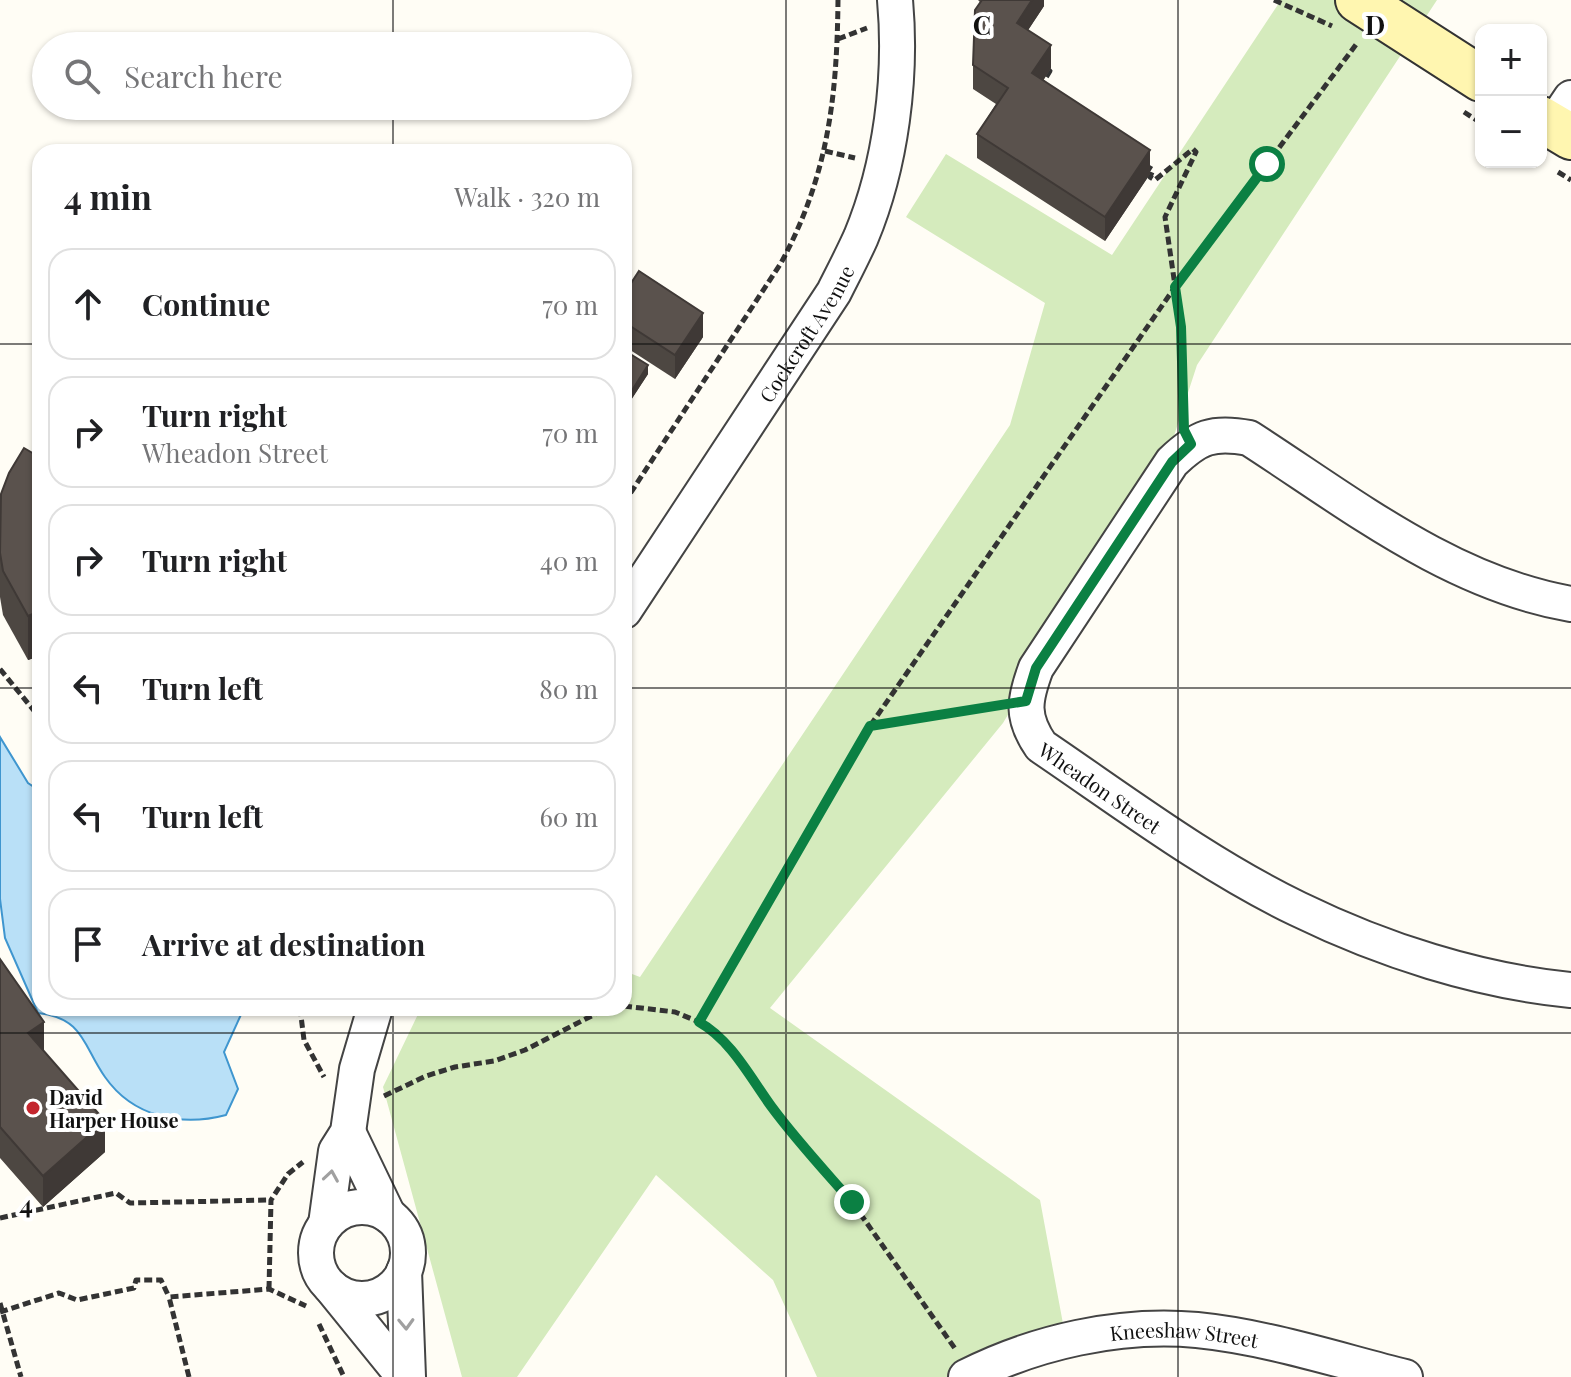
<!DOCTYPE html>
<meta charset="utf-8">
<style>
:root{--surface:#fff;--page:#f2f2f2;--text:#202124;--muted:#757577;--line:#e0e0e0}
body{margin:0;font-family:"Playfair Display",serif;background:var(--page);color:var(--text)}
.controls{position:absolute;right:24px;top:24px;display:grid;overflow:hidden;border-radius:16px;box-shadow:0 2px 6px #0004}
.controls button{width:72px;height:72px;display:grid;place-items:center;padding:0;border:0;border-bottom:2px solid var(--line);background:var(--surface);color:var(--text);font:40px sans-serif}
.stop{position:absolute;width:24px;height:24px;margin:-18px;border:6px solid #0b8043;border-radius:50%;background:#fff}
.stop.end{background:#0b8043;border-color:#fff;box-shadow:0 2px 8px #0008}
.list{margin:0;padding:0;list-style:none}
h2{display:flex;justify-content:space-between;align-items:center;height:104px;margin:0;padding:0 32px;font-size:34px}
h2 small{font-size:26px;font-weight:400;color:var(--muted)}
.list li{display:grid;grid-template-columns:52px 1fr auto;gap:24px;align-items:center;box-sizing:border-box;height:112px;margin:0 16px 16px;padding:0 16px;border:2px solid var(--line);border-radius:24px}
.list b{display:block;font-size:30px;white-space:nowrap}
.list p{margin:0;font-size:26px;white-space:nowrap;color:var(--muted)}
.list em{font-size:26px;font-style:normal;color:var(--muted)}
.icon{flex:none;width:44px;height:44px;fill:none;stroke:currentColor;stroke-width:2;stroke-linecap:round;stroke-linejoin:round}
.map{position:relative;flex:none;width:1571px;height:1377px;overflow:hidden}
.search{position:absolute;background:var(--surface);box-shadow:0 2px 6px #0004;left:32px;top:32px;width:600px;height:88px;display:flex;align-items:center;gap:20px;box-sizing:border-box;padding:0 28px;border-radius:44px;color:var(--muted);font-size:30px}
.panel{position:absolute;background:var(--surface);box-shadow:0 2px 6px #0004;left:32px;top:144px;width:600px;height:872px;border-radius:24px}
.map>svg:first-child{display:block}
.green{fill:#d5ebbd}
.water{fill:#b9e0f7;stroke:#3f96cf;stroke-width:2}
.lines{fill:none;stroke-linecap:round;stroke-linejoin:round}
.street-casing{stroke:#444;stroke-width:38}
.secondary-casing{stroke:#333;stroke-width:48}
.path{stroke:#333;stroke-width:5;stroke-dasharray:8 4;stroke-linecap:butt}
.street{stroke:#fff;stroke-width:34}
.secondary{stroke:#fff6b0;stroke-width:44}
.wall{fill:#4d4742}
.shaded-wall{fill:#3f3936}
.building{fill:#5a524d;stroke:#3f3936;stroke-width:2}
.oneway{stroke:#a0a0a0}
.route{stroke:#0b8043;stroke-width:10}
.grid{fill:none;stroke:#111;stroke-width:2;stroke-opacity:0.55}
.poi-dot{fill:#c4262e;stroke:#fff;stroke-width:3}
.labels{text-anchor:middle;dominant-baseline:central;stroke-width:8;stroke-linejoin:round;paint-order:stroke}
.street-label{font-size:20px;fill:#111;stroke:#fff}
.poi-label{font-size:20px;font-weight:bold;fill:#111;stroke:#fff;text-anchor:start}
.grid-label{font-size:26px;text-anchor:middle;font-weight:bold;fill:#111;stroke:#fff;stroke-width:8;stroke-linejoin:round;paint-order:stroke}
</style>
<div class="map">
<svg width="1571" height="1377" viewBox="0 0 1571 1377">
<rect width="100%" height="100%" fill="#fffdf5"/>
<!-- green -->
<path class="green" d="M1281 0H1437L1197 365 1172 442 1003 723 770 1008 1040 1200 1064 1329 979 1377H817L773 1280 656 1175 517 1377H462L383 1087 421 1008H624V971L640 977 1010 425 1045 303 906 217 946 154 1112 255Z"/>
<!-- water -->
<path class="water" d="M0 737 28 783 40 791V1008H244L224 1052 238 1089 226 1115C181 1127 133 1117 105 1077 83 1046 84 1018 38 1013L5 938 0 899Z"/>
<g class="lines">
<defs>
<g id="street">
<path d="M1552 126 1571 98"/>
<path id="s1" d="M1571 604C1450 583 1350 503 1249 438 1213 431 1198 437 1172 462L1036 668C1024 700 1021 717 1041 746 1125 803 1207 865 1298 909 1382 950 1478 981 1571 990"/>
<path id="s2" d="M624 611 834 292C843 274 853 255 861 237 891 165 902 77 895 0"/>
<path d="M348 1132 388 1215"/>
<circle cx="362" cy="1253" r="46"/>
<path d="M326 1224 336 1151 348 1132 357 1069 375 1008"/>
<path d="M404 1271 408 1377"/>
<path d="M331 1287 404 1377"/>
<path id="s3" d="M966 1377C1035 1342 1119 1323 1197 1330 1267 1337 1337 1360 1405 1377"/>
</g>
<g id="secondary">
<path d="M1358 0 1481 79"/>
<path d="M1541 119 1571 137"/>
</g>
</defs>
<!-- street casing -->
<use href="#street" class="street-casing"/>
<!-- secondary casing -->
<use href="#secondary" class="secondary-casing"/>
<!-- path -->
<g class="path">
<path d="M1274 0 1332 26"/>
<path d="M838 39 867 28"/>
<path d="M1040 87 1050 71 1044 67"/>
<path d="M1464 112 1481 123"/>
<path d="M825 151 855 158"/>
<path d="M1145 165 1153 170 1150 177 1155 180 1193 149 1196 152 1165 217 1181 327 1183 417"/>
<path d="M1558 172 1571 180"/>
<path d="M624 503 781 263C828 176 837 98 838 0"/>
<path d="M0 669 40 718"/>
<path d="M871 726 999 704"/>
<path d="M624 1006 675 1012 699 1022 870 726 1175 287 1358 42"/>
<path d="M300 1008 304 1040 324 1077"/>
<path d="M699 1022 711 1028 725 1042 773 1109 852 1202 956 1350"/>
<path d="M384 1096 426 1076 455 1067 494 1061 525 1050 607 1008"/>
<path d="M0 1218 116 1193 130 1203 271 1200"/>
<path d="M269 1289 271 1200 288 1174 303 1162"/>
<path d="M0 1303 21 1377"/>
<path d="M0 1312 59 1293 77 1300 134 1288 136 1280H161L169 1297"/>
<path d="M319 1324 344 1377"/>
<path d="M189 1377 169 1297 269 1289 306 1306"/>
</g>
<!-- street -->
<use href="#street" class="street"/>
<!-- secondary -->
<use href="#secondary" class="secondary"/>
</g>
<!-- wall -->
<g class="wall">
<path d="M978 0H1044V6L1028 30 1051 68 1043 81 1150 174 1105 241 977 158V134L996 104 973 89V65L980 2Z"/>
<path d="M624 294 703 337 675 379 624 346Z"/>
<path d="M624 356 648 374 631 400 624 396Z"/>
<path d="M40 449V656L28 660 3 615 0 597V498Z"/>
<path d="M0 959 44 1052 105 1152 43 1207 0 1158Z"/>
</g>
<!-- shaded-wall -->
<g class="shaded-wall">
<path d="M1032 0H1044V6L1017 47V23Z"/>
<path d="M1051 45V68L1032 97V73Z"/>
<path d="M1150 150V174L1105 241V217Z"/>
<path d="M703 313V337L675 379V355Z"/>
<path d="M648 365V374L631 400V392Z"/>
<path d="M40 500V544L38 545 34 525 35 512Z"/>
<path d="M40 611V656L28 660V616Z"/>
<path d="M44 1022V1054L28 1033Z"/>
<path d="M105 1121V1152L43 1207V1176Z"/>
</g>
<!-- building -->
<g class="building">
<path d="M982 0H1032L1017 23 1051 45 1032 73 1150 150 1105 217 977 134 1008 88 973 65 975 10Z"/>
<path d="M639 271 703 313 675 355 624 322V294Z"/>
<path d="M627 352 648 365 631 392 624 387V356Z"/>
<path d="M24 448 36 455 40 449V500L35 512 34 525H40V545H38L40 552V611L28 616 3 571 0 553 1 494 9 473Z"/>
<path d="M0 959 44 1022 28 1033 105 1121 43 1176 0 1127Z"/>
</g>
<!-- one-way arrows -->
<defs><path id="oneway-chevron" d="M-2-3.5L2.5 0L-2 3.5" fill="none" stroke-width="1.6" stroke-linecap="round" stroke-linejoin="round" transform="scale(2)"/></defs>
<g class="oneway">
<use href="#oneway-chevron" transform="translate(331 1176) rotate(-81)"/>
<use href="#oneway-chevron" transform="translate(406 1324) rotate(88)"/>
</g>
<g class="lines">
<!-- route -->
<path class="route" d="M852 1202C825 1171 796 1140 771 1106 750 1077 731 1040 699 1022L870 726 1026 701 1036 668 1172 462 1191 444 1184 430 1181 327 1175 287 1267 164"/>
</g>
<!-- grid -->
<path class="grid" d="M393 0V46M786 0V1377M1178 0V1377M393 106V152M0 344H40M624 344H1571M0 688H40M624 688H1571M393 1008V1377M0 1033H1571"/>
<!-- markers -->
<circle class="poi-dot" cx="33" cy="1108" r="8"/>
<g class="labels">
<!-- street labels -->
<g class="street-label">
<text stroke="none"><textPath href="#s2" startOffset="332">Cockcroft Avenue</textPath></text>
<text stroke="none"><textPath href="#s1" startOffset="852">Wheadon Street</textPath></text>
<text stroke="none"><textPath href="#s3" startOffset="226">Kneeshaw Street</textPath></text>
</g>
<!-- poi labels -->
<g class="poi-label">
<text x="49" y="1096">David<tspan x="49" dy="23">Harper House</tspan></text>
</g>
</g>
<g class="grid-label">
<text x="982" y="35">C</text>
<text x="1375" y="35">D</text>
<text x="26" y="1214">4</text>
</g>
</svg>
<div class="controls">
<button>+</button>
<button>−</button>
</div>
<div class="stop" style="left:1267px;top:164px"></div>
<div class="stop end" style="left:852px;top:1202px"></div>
<div class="search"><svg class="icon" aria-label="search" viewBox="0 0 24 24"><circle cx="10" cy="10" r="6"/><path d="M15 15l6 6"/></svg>Search here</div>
<section class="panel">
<h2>4 min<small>Walk · 320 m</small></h2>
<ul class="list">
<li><svg class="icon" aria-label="ahead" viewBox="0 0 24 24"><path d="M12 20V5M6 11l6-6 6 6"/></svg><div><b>Continue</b></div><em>70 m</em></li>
<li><svg class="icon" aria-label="right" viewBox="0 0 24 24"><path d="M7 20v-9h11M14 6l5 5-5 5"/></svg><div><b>Turn right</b><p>Wheadon Street</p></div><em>70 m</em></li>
<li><svg class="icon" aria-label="right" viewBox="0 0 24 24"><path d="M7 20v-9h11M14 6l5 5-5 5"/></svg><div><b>Turn right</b></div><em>40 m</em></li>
<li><svg class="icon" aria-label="left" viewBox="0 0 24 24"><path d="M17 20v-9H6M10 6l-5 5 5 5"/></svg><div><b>Turn left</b></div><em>80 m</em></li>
<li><svg class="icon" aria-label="left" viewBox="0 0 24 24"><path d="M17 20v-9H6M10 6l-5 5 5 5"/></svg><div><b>Turn left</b></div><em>60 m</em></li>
<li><svg class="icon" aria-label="arrive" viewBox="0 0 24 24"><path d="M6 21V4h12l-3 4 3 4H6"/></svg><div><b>Arrive at destination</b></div></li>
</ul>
</section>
</div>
